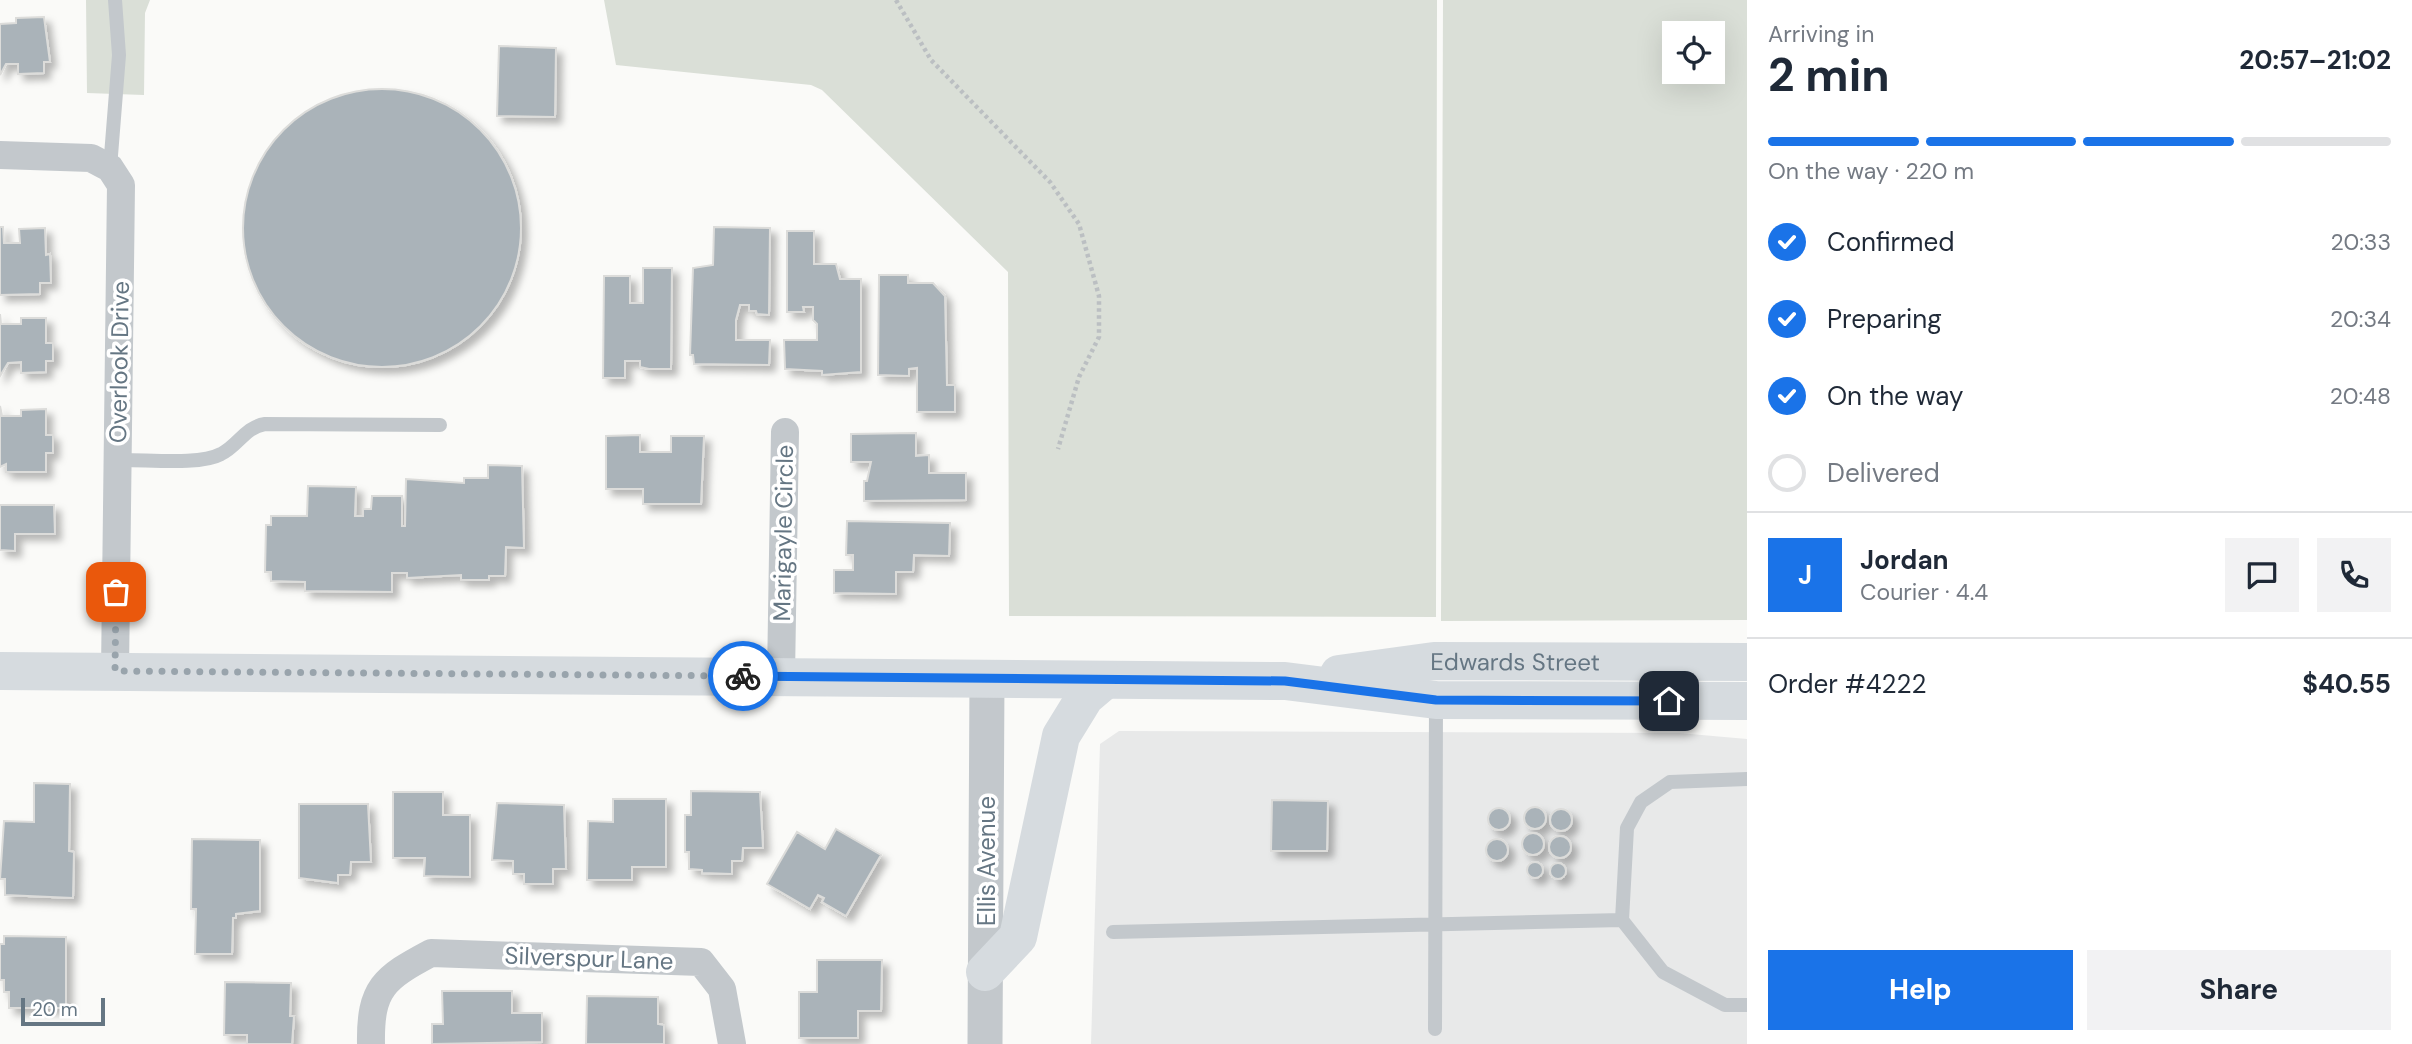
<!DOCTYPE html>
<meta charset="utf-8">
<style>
body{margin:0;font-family:"DM Sans",sans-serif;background:#f2f2f3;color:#1f2937;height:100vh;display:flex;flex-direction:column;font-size:26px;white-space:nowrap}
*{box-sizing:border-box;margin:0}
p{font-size:23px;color:#747a83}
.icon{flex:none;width:38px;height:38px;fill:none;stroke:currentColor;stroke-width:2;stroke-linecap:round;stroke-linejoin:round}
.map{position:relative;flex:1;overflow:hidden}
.details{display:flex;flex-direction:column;background:#fff;width:665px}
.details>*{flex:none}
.buttons{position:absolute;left:1662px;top:21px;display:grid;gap:14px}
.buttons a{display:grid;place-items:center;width:63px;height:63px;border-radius:0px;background:#fff;box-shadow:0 7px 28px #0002;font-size:35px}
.scale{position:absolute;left:21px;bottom:18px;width:84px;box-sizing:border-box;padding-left:7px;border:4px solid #657683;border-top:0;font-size:19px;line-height:24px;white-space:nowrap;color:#657683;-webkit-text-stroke:5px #fff;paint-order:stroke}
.pin{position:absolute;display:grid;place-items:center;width:60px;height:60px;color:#fff;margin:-30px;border-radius:14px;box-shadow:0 4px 10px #0006}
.courier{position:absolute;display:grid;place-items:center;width:70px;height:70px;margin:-35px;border:5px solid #1a73e8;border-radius:50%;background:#fff;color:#222;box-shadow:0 2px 9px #0007}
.head em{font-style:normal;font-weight:700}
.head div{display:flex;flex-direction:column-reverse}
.head{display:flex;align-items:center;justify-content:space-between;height:119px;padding:0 21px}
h1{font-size:46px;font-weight:700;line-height:52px}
.bar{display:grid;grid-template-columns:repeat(4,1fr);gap:10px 7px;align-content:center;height:84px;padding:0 21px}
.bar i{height:9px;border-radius:5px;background:#e0e1e3}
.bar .selected{background:#1a73e8}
.bar p{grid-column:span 4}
.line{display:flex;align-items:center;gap:18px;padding:0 21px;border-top:2px solid #e0e1e3}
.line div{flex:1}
.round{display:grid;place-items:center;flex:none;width:74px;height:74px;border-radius:0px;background:#f2f2f3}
ol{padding:0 21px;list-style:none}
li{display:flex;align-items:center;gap:21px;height:77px}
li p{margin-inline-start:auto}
li .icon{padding:7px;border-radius:50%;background:#1a73e8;color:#fff;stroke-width:4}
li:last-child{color:#747a83}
li i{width:38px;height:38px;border:4px solid #e0e1e3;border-radius:50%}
.button{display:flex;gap:14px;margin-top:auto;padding:14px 21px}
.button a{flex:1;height:80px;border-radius:0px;background:#1a73e8;color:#fff;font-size:28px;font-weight:700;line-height:80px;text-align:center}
.button a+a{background:#f2f2f3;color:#1f2937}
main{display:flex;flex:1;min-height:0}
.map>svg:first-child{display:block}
</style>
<main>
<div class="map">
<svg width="1747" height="1044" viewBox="0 0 1747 1044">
<defs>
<filter id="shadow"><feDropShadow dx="6" dy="6" stdDeviation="3.5" flood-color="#0004"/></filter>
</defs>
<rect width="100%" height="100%" fill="#fafaf8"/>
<!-- built -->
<path fill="#e8e9e9" d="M1119,731l560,2 68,6v305h-656l9,-300z"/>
<!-- green -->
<path fill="#dadfd7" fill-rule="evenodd" d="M86,0h64l-5,13 -1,82 -57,-2z
M604,0h833l-1,617 -427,-1 -1,-344 -186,-182 -11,-5 -195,-20z
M1443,0h304v620l-306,1zM1675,33h38v39h-38z"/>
<!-- building -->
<path fill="#aab3b9" stroke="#dcdcda" stroke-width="2" filter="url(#shadow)" d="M44,17l6,45h-6v11l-26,1v-10h-12l-6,11v-51l16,-1v-5z
M499,46l57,2 -1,69 -58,-1z
M243 228a139 139 0 1 1 278 0a139 139 0 1 1-278 0Z
M0,227h3l1,16h16l-1,-14 26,-1 1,27 4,-1 1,29h-11v11l-40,1z
M714,227l56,1 -1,87 -12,-1 -1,-3h-7v-6h-9l-4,15v20h34l-1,25 -75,-1 -1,-9h-3l3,-87 20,-3z
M787,231h27v33h22l4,15h21v93l-39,3v-4l-37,-2 -1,-29h33v-16l-4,-4v-13h-10l1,5h-17z
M643,268h29l-1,101h-22l-9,-2v-6h-15v17h-22l1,-102h26v27h13z
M879,275h29v8h25l12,13 2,89h8v27h-38v-44l-8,1v7l-31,-1z
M0,314l1,10h20v-6h25v25h7v18h-7v11l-25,1v-11l-13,1 -8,13z
M0,406l2,10h19v-6l25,-1v26h7v18h-7v19h-40v-8l-6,3z
M916,433v23l13,-1v18h37v27l-102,1v-20h3l4,-19h-20v-28z
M640,435v17h31v-16h33l-3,68h-58v-15h-37v-53z
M488,465l34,1 2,82 -18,-1 -1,29h-16v4h-28v-5l-54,3v-5h-15v19l-87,-1v-9l-34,-1v-9h-6l1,-47h5v-9h36l1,-30 48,1 -1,29h8v-7h8l1,-13h30v30h3l1,-47 58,4v-5h24z
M0,505h54l1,29h-40v17l-15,-1z
M847,521l103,2 -1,33 -35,-1 -1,17h-17v22l-62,-1v-23h19v-15h-7z
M34,783l36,1 -1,67 5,1 -1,46 -68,-3v-16h-5l4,-58 30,1z
M691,791l69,1 3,56h-20l-1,13h-10v13l-30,-1v-3l-13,-1v-17h-4v-37h6z
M393,792h50v23h27v62l-46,-1 1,-18h-32z
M613,799h53v68h-34v13h-45l1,-59 25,1z
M1272,800l56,1 -1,50h-56z
M497,803l67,2 2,64h-13v15h-29v-10h-11v-13l-21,-1z
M299,804h69l3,58h-20l-1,13h-12v8l-39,-5z
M1524 818a11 11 0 1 1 22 0a11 11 0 1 1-22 0Z
M1488 819a11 11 0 1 1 22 0a11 11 0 1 1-22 0Z
M1550 820a11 11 0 1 1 22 0a11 11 0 1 1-22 0Z
M836,829l45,26 -35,61 -24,-14 2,-4 -6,-3 -8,14 -43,-25 30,-52 28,17z
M1522 844a11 11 0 1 1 22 0a11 11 0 1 1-22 0Z
M1549 847a11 11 0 1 1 22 0a11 11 0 1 1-22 0Z
M192,839l68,1v71l-24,3v4h-3l-1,36h-37l1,-45h-5z
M1486 850a11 11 0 1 1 22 0a11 11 0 1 1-22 0Z
M1527 870a8 8 0 1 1 16 0a8 8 0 1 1-16 0Z
M1550 871a8 8 0 1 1 16 0a8 8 0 1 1-16 0Z
M4,936l62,1v71h-57v-16h-5v-12h-4v-36h4z
M817,960h65l-1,51h-23v27h-59v-46h18z
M225,982l66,1 -1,33h4l-2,28h-45v-9h-23z
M442,991h70v22h30v29l-110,2v-20h11z
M587,996l71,1v27l6,1v19h-78z"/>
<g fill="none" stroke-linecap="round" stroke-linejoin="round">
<!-- path -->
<path stroke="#bbbfc2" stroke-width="4.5" stroke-dasharray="3.5 3.5" stroke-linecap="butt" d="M896,0l35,60 119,122 29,42 20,72v41l-20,40 -21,72"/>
<!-- service -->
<path stroke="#c3c8cc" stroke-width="14" d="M110,168l9,-113 -4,-55
M118,460c26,-1 81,6 103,-6 17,-8 24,-27 44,-30l175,1
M1747,779l-77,3 -29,20 -14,26 -5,92 41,52 62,33h22
M1113,932l509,-12
M1435,1029l1,-328"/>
<!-- minor -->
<path stroke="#c3c8cc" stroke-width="28" d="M0,155l91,3 19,10 11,17 -6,486
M781,676l4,-244
M371,1044c-1,-56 13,-66 60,-91l270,9 21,27 10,55"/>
<!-- tertiary -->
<path stroke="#c3c8cc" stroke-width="35" d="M985,1044l2,-365"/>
<!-- secondary -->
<g stroke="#d6dbdf" stroke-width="38">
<path d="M0,671l1285,10 151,19 311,1"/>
<path id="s1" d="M1339,674l95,-13 313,1"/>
<path d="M985,972l33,-35 43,-201 24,-39 20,-17"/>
</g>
</g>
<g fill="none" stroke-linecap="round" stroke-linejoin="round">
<!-- done -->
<path stroke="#99a4ac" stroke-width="7" stroke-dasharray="0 12.6" d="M116,592l-1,79 628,5"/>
<!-- route -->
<path stroke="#1a73e8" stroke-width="9" d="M743,676l542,5 151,19 233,1"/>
</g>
<g text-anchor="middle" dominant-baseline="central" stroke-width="7" stroke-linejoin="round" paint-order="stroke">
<!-- street labels -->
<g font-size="24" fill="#657683" stroke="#fff">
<text transform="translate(119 362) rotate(-89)">Overlook Drive</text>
<text transform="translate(783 533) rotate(-89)">Marigayle Circle</text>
<text stroke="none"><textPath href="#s1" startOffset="177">Edwards Street</textPath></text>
<text transform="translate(986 861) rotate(-90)">Ellis Avenue</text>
<text transform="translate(589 958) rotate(2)">Silverspur Lane</text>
</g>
</g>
</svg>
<div class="buttons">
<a><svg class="icon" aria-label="locate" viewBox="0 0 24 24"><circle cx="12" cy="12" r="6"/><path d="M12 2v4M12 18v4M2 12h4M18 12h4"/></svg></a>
</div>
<div class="scale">20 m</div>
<div class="pin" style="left:116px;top:592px;background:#ea580c"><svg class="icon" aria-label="bag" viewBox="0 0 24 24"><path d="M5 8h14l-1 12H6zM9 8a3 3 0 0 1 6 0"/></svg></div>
<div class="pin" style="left:1669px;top:701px;background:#1f2937"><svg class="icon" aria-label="home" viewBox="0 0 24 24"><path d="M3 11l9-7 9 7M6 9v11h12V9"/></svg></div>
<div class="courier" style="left:743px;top:676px"><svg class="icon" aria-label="bike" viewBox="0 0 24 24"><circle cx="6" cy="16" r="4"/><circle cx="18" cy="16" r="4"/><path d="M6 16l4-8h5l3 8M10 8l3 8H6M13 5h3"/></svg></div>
</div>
<section class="details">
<div class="head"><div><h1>2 min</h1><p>Arriving in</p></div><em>20:57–21:02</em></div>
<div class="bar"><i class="selected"></i><i class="selected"></i><i class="selected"></i><i></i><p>On the way · 220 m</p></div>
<ol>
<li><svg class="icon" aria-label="check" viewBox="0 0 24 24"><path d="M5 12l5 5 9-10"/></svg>Confirmed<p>20:33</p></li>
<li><svg class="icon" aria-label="check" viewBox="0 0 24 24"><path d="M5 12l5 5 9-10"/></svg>Preparing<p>20:34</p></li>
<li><svg class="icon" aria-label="check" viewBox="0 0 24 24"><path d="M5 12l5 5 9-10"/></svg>On the way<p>20:48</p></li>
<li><i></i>Delivered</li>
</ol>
<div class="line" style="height:126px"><b class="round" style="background:#1a73e8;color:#fff">J</b><div><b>Jordan</b><p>Courier · 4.4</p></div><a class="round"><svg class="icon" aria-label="chat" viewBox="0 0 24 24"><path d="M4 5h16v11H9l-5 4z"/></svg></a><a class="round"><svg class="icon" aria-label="phone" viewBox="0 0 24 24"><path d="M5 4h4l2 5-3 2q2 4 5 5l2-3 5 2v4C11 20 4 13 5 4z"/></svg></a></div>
<div class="line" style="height:91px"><div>Order #4222</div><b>$40.55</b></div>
<div class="button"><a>Help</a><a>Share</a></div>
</section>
</main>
